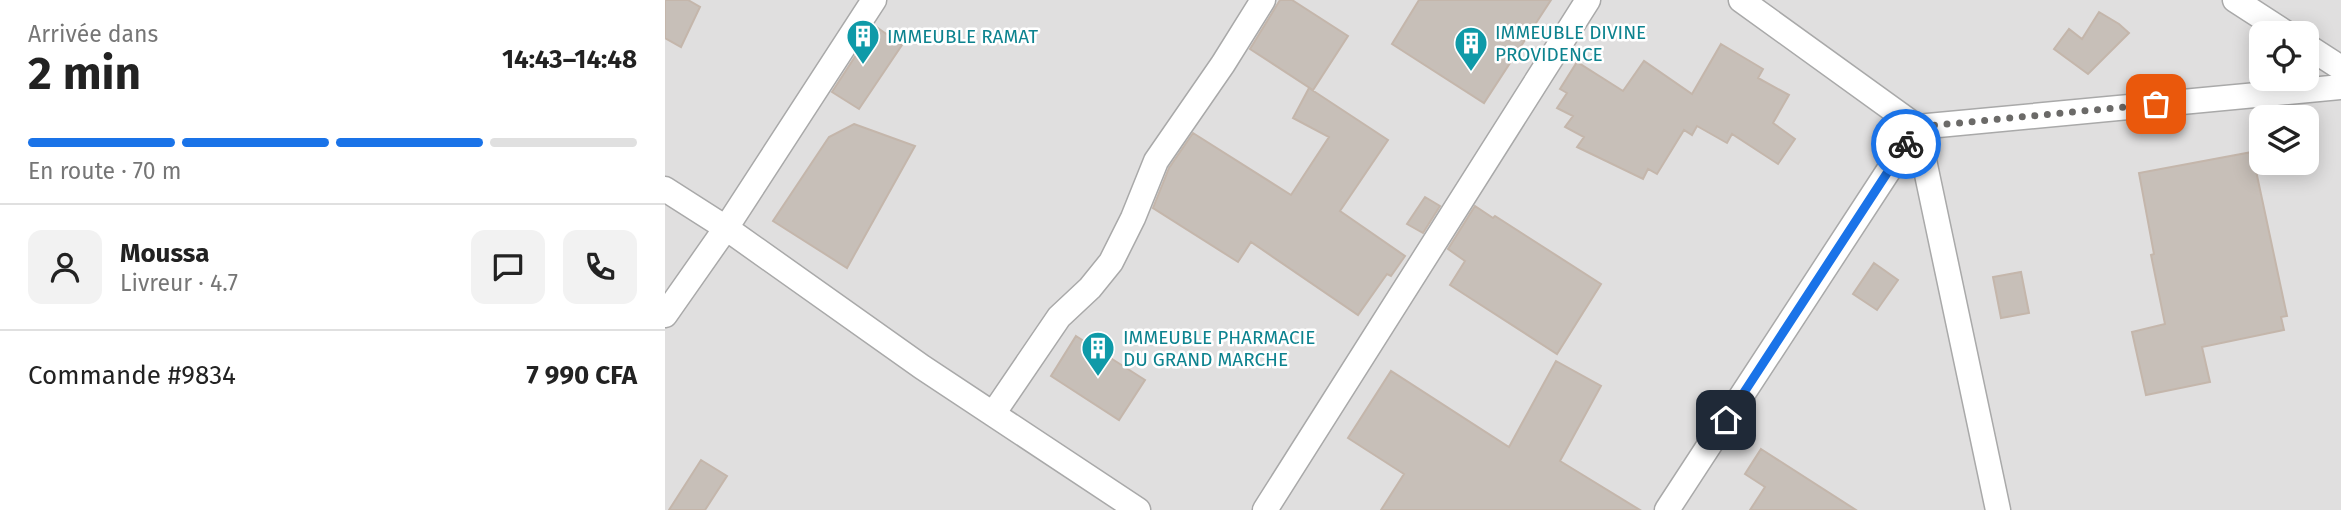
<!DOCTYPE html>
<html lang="fr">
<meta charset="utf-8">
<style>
body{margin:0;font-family:"Fira Sans",sans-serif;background:#f2f2f2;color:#222;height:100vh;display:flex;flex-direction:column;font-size:26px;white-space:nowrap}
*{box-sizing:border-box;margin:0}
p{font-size:23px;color:#767676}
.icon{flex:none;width:38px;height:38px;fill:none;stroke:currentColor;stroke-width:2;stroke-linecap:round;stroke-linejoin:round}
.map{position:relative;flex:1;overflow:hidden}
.sheet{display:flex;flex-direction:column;background:#fff;width:665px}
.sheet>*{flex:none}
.fabs{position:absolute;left:1584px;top:21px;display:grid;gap:14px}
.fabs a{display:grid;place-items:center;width:70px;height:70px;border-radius:14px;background:#fff;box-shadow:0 4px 18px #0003;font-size:35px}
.pin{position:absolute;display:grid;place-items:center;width:60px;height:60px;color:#fff;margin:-30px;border-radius:14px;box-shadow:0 4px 10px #0006}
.courier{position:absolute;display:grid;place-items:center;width:70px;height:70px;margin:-35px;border:5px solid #1a73e8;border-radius:50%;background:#fff;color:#222;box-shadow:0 2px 9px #0007}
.overview em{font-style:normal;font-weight:700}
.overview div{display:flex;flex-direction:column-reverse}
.overview{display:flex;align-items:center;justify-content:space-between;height:119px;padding:0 28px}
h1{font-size:46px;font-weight:700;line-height:52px}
.bar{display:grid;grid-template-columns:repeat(4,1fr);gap:10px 7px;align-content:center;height:84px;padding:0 28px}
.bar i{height:9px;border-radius:5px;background:#e0e0e0}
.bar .current{background:#1a73e8}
.bar p{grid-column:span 4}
.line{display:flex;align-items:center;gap:18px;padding:0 28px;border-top:2px solid #e0e0e0}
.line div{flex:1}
.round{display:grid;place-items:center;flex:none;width:74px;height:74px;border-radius:14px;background:#f2f2f2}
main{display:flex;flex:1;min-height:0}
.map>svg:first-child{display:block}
</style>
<main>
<section class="sheet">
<div class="overview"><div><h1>2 min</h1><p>Arrivée dans</p></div><em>14:43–14:48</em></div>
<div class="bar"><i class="current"></i><i class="current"></i><i class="current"></i><i></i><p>En route · 70 m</p></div>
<div class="line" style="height:126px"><a class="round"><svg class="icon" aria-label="person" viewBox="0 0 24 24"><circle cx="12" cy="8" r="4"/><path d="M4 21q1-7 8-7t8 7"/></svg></a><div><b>Moussa</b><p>Livreur · 4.7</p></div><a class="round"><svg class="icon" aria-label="chat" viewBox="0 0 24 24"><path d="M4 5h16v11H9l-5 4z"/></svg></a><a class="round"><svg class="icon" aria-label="phone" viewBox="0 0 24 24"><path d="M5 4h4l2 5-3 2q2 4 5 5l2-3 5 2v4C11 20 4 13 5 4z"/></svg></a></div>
<div class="line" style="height:91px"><div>Commande #9834</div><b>7 990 CFA</b></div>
</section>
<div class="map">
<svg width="1676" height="510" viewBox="0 0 1676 510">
<rect width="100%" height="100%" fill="#f2efe9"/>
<!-- residential -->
<path fill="#e0dfdf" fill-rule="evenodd" d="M0,0h1676v510h-1676zM1596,33h46v46h-46zM1596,117h46v46h-46z"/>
<!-- building -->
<path fill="#c7bfb8" stroke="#c4b6ab" stroke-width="2" d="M0,0h23l12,7 -19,40 -16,-9z
M615,0h12l56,36 -35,54 -63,-41z
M754,0h132l-67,103 -92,-59z
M1434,12l20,12 10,9 -41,41 -34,-25 15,-20 13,10z
M210,26l27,19 -43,64 -27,-17z
M1056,44l42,25 -5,9 31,17 -16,28 22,16 -17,25 -46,-30 -5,9 -30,-17 -5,9 -8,-5 -27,44 -9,-5 -5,10 -66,-32 7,-10 -19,-10 8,-11 -16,-8 10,-15 -7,-4 17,-27 46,29 21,-30 48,33z
M644,88l79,52 -48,71 65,45 -14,20 -4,-2 -29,41 -107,-73 -13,20 -85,-54 16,-40 24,-35 98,62 38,-58 -36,-19z
M189,124l61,22 -68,122 -74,-47 56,-84z
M1587,152l35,164 -6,1 3,13 -82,17 8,35 -64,13 -14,-63 33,-8 -14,-69 3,-1 -15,-81z
M760,197l15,9 -17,27 -16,-9z
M810,206l18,12 2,-2 106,68 -44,70 -107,-69 15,-24 -17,-12z
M1209,263l24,17 -21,30 -24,-16z
M1356,272l8,41 -28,5 -8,-41z
M411,336l69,44 -26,40 -68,-44z
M891,361l45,25 -41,75 80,49h-259l23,-36 -56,-36 43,-67 118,76z
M1096,449l95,61h-106l15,-23 -20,-13z
M36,460l26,16 -22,34h-36z"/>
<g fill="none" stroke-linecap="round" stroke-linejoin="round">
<defs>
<path id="street" d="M1076,0l176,127 424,-40
M1570,0l51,33
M1642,46l34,22
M1252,127l81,383
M0,189l61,39 196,139 216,143
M0,315l61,-87 148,-228
M328,414l66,-97 31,-29 21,-26 22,-44 23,-57 67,-97 40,-64
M600,510l323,-510
M1002,510l250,-383"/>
</defs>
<!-- street casing -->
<use href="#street" stroke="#a9a9a9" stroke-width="27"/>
<!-- street -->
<use href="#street" stroke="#fff" stroke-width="24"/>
</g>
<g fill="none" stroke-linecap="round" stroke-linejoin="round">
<!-- done -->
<path stroke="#6b6a68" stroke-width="7" stroke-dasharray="0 12.6" d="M1241,144l11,-17 239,-23"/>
<!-- route -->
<path stroke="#1a73e8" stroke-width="9" d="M1061,420l180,-276"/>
</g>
<!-- icons -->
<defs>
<symbol id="building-pin" viewBox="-11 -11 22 30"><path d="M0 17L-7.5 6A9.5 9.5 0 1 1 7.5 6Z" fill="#0f9aa8" stroke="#fff"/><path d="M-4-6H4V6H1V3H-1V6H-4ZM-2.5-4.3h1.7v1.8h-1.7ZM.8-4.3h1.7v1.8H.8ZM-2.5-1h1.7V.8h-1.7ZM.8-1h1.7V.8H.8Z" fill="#fff"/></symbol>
</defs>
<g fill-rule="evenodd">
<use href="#building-pin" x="179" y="17" width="38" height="52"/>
<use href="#building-pin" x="787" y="24" width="38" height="52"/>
<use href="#building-pin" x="414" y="329" width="38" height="52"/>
</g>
<g text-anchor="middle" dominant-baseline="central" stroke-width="5" stroke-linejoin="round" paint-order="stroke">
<!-- culture labels -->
<g font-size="19" fill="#0d838f" stroke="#fff" text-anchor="start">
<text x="830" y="32">IMMEUBLE DIVINE<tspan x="830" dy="22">PROVIDENCE</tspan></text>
<text x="222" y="36">IMMEUBLE RAMAT</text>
<text x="458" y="337">IMMEUBLE PHARMACIE<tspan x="458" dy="22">DU GRAND MARCHE</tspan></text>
</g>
</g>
</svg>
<div class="fabs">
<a><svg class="icon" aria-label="locate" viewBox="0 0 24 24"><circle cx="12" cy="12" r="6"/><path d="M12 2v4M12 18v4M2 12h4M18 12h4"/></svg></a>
<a><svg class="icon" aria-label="layers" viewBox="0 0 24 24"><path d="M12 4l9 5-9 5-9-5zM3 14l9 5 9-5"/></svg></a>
</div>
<div class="pin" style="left:1491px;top:104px;background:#ea580c"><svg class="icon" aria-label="bag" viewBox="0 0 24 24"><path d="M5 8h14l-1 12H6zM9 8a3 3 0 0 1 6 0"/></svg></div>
<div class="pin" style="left:1061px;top:420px;background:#1f2937"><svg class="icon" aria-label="home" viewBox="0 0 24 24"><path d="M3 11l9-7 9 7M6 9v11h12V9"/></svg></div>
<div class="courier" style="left:1241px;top:144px"><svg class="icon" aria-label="bike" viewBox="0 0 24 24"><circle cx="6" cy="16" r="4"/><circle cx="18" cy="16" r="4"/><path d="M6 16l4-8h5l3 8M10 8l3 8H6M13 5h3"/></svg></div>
</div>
</main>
